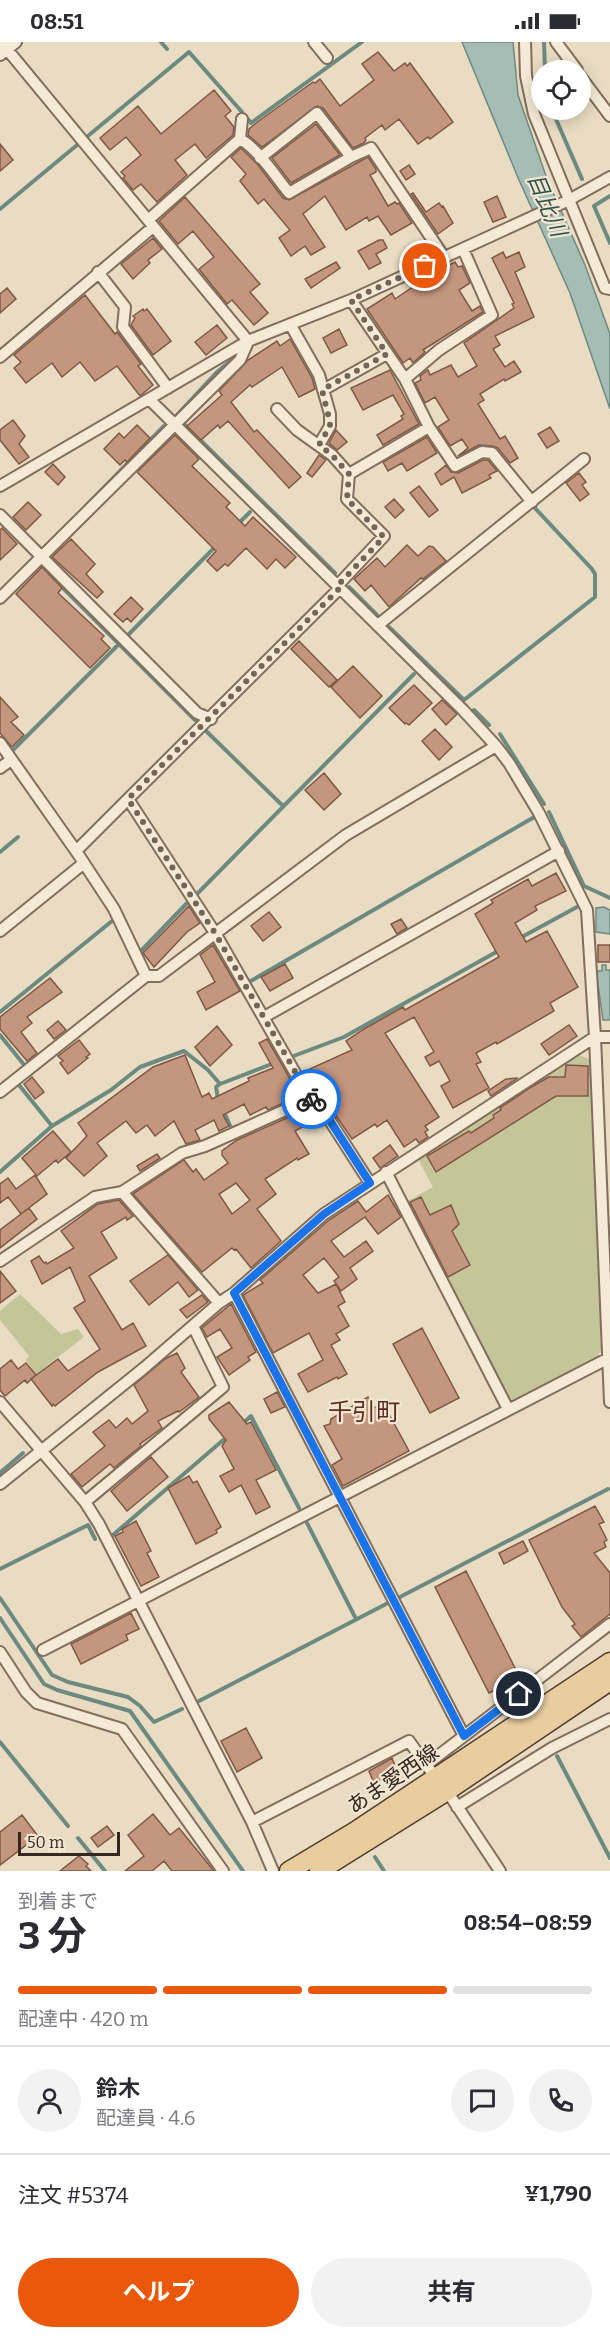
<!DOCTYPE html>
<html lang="ja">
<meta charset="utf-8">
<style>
body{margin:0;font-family:Bitter,"Noto Sans JP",serif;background:#f2f2f3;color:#2b2b33;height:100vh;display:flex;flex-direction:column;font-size:22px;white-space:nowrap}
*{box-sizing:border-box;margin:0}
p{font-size:20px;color:#7c7c81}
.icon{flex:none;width:33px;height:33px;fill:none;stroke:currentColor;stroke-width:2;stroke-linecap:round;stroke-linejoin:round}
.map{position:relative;height:1829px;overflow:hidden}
.drawer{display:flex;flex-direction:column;background:#fff;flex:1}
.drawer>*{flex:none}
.tools{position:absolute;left:531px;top:18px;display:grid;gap:12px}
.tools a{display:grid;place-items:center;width:60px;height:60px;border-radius:50%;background:#fff;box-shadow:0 3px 15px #0003;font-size:30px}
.scale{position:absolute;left:18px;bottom:15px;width:102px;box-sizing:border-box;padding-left:6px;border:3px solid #33271f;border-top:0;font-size:16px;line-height:21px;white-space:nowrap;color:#33271f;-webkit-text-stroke:4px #f1e6d2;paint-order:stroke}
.pin{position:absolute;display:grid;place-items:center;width:51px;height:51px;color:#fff;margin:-26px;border:3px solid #fff;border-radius:50%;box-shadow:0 2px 6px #0007}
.courier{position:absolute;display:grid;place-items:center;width:60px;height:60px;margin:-30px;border:4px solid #1a73e8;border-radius:50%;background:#fff;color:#222;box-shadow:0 2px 8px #0007}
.overview em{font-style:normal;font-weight:700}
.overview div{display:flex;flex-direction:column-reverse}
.overview{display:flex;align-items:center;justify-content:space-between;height:102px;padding:0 18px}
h1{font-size:39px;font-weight:700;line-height:45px}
.bar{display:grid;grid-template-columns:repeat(4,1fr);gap:9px 6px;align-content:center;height:72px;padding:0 18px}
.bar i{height:8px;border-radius:4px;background:#e1e1e2}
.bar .current{background:#ea580c}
.bar p{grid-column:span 4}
.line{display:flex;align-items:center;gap:15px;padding:0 18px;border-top:2px solid #e1e1e2}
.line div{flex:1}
.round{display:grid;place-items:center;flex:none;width:63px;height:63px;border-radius:32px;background:#f2f2f3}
.action{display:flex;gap:12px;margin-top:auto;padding:12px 18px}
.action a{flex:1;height:69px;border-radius:36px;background:#ea580c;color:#fff;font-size:24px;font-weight:700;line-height:69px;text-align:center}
.action a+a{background:#f2f2f3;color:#2b2b33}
.status{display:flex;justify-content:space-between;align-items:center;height:42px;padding:0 30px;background:#fff;direction:ltr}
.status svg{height:16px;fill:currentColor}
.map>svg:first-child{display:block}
</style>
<div class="status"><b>08:51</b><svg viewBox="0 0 49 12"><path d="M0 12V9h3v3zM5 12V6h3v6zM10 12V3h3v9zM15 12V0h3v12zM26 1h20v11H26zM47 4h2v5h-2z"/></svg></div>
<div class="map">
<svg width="610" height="1829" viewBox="0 0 610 1829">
<rect width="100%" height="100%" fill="#e9dcc3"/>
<!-- green -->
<path fill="#c4c699" d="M579,1013l12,5 10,290 -4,7 -84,43 -5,-2 -102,-196 27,-15 -15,-28z
M20,1252l41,40 17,-5 6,8 -48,37 -10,-14 3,-4 -29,-36v-9z"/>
<!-- water -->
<path fill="#a5bdb4" stroke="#6d8a81" stroke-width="1.5" d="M462,0h51l5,53 29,84 38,86 25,69v75l-40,-116 -51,-113z
M604,865l6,3v24l-14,-2v-24z
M602,923h4v5h4v50h-7l-7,-49h6z"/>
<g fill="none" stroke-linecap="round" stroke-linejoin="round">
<!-- stream -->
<path stroke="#6d8a81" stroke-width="4" d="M161,0l6,7
M544,0l1,28
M552,68l30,69
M249,78l2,3 111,-81
M610,154l-16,10 16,37
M0,167l189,-157 53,60
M176,374l41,-44 16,-13
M182,380l153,151
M87,463l77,-79
M238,482l12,-12
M42,525l153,153
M349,545l28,28
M389,585l75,73 131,-103v-23l-3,-5 -59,-63
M129,592l87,-88
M474,668l15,15
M204,687l79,77
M500,692l44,70
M13,708l106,-106
M549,770l35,74 26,12
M0,810l18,-15
M196,853l218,-221
M520,896l57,-31
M139,911l51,-53
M249,940l287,-166
M0,970l112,-91
M0,993l25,31 -4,3
M291,1015l53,-20 154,-86
M218,1057l-2,-12 4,-3
M224,1070l8,18
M52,1084l59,-36 29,-23 44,-16 24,19 12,14 62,-24
M0,1130l52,-46 -33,-41
M241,1383l10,-9 48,92
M0,1431l23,-20
M307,1481l49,96
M113,1493l116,-100
M0,1527l88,-44 7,14
M0,1556l52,77 16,7 60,15 12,9 14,16 28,-13
M398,1556l210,-109
M0,1576l44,66 13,6 73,21 113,160
M199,1659l189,-98
M0,1700l68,84
M557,1714l53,102
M78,1796l27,33
M375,1815l9,14"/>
</g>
<!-- building -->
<path fill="#c4967d" stroke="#7f5844" stroke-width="1.5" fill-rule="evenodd" d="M378,10l16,19 11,-8 2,3 3,-3 43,59 -23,17 -2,-2 -10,7 -19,-25 -14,11 -3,-5 -17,13 1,2 -2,3 -11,5 -30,-40 -6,-2 -55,41 -14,-12 1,-6 7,-6 57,-41 2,1 5,-4 20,27 34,-26 -12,-16z
M214,48l17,21 -6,5 9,11 -1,8 -27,23 -11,-14 -20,16 12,15 -30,27 -16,-18 -8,6 -10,-12 2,-2 -4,-4 20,-17 -15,-18 -16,13 -10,-12 38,-32 23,28z
M316,82l24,31 -49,28 -19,-25z
M0,102l13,16 -13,11z
M241,106l17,17 25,33 6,2 79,-43 8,12v3l-6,3 18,31 7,-4 2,2 2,-1 13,20 -21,12 -13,-19 -9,5 -2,-4 -21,13 -21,-34 -22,18 22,33 -14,8 -6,-9 -14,10 -12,-18 11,-8 -26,-31 -6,5 -18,-23 6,-7 -15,-17z
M409,123l6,9 -9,6 -6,-9z
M413,151l13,19 13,-9 3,4 1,-1 10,17 -15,11 -27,-40z
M497,154l9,21 -13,5 -9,-20z
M185,155l75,87 -10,8 18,21 -14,12 -22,-25 -5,4 -28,-35 15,-12 -21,-26 -15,13 -19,-23z
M153,196l9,11 -14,11 2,3 -17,16 -12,-15z
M379,198h4l4,8 -11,6 5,9 -12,6 -11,-18z
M503,210l3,6 13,-6 6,15 -10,5 19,45 -39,19 5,9 -7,4 12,18 9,-6 7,11 -16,9 -1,-2 -24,15 4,6 -6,4 22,35 5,-3 13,22 -8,5 -12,-15 -5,-2 -14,-1 -21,11 10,-8 -6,-9 -12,7 -12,-19 11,-7 -14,-23 -10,6 -10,-20 6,-3 -1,-4 8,-6 2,5 21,-10 7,12 19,-11 -13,-23 50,-35 -2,-4 2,-1 -22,-45z
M336,220l4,6 -29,20 -6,-9z
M455,220l3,5 4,-1 8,17 -11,7 13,21 8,-5 3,6 -60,38 2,2 -12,11 -3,-5 -7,5 -36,-54 25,-16 3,6 22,-15 -1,-2z
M7,246l9,11 -16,14v-19z
M85,253l30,39 2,-2 24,32 -3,2 15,19 -13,11 -23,-30 -22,15 -15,-19 -18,15 -10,-14 -26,20 -12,-15 7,-6 -7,-7z
M143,267l1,2 3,-2 24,32 -18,14 -22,-30 4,-7 -2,-2z
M217,283l10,13 -21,17 -11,-13z
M339,287l8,16 -16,8 -8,-15z
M290,297l22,39 3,11 -16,8 -17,-30 -30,20 -2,-2 -19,17 23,30 3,-2 44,47 -12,11 -61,-67 -8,7 -2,-3 -17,15 -14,-14 35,-31 -3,-4 29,-31 29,-19 3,5z
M390,328l29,54 -36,21 -6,-10 26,-16 -2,-3 3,-2 -11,-19 -30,15 -12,-22z
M13,378l12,16 -6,8 10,13 -10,7 -19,-24v-10z
M137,383l13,13 -23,24 -2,-2 -5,5 -16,-16 15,-16 5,5z
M550,385l9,14 -12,7 -9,-14z
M336,388l11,12 -10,8 -8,-7z
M175,393l24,24 -7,7 38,37 -4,4 19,19 8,-9 43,40 -11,11 -9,-9 -9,10 -21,-21 -18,18 -3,-2 -8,7 -10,-10 9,-10 -79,-79z
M427,395l10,16 -30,18 -5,-8 -14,8 -5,-9z
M319,413l7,5 -14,17 -5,-4z
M483,418h5l9,11 -8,4 2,3 -29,15 -8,-16 -13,8 -6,-11 11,-9 5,7 7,1z
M53,422l12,13 -7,8 -13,-13z
M579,431l7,9 -4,3 7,9 -9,7 -14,-18z
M419,444l19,24 -9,7 -19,-24z
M394,457l10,11 -9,8 -10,-11z
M28,460l13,13 -15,15 -13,-13z
M2,486l15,16 -17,16v-30z
M71,497l24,25 -9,10 17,18 -6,6 -45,-41z
M407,503l11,11 11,-10 4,1 13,14 -23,18 -2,-1 -32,29 -18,-22 -6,6 -11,-12 23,-21 8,9z
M42,525l20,21 -4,5 46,43 -3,3 9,9 -20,20 -74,-74z
M131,555l12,12 -12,13 -4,-4 -4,4 -9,-8z
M299,599l38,39 -8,7 -38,-38z
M353,624l29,30 -22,22 -29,-31z
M414,643l18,18 -23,22 -3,-2 -1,1 -16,-16z
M0,655l18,20 -7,5 13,13 -12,12 -12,-14z
M442,658l15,14 -11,11 -14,-16z
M435,687l17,18 -13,13 -17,-19z
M324,731l17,21 -17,16 -19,-20z
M556,831l10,18 -31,15 2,4 -22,13 11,19 21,-11 31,56 -28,16 4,8 -57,33 -1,-2 -20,11 5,9 -5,2 13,24 -36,20 -12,-22 9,-5 -11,-20 -9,5 -5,-9 9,-5 -20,-35 -29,16 54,84 -14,9 3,4 -3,2 3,5 -9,6 -3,-4 -12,8 -17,-27 -10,7 -2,-3 -23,15 -30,-44 -8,-3 -11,-20 49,-22 -6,-9 18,-12 39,-22 2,3 94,-53 -24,-43 18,-11 -2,-3 37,-21 4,7z
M189,864l11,17 -13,9 -33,35 -11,-14z
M269,870l12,15 -18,14 -12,-15z
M401,877l6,9 -10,6 -6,-10z
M213,903l27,46 -34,19 -9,-18 18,-10 -15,-27z
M598,903h12v17h-12z
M285,922l8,14 -23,13 -9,-14z
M50,936l12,14 -35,25 5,6 -11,9 16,21 -10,8 -27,-32v-12z
M58,979l8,9 -12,9 -7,-9z
M569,983l8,11 -28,19 -8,-11z
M217,984l15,19 -22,21 -15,-19z
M267,997l27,47 -9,3 5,11 -22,10 -2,-3 -16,8 -6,-11 -21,11 6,11 -10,5 -5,-11 -19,10 5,10 -14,4 -12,-23 -19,15 -8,-11 -11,8 -10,-12 -29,22 10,13 -23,20 -18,-18 21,-22 -9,-13 75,-56 32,-12 17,42 7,-4 3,6 37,-18 -1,-3 25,-10 -14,-25z
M79,998l11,14 -4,3 2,1 -20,16 -8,-11 3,-2 -5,-5z
M566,1023l22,1v30h-32l-120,76 -9,-16 42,-25 2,2 23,-15 -1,-3 8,-5 -1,-2 33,-22 16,-9h16z
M32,1035l12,15 -9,7 -11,-15z
M518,1036l-27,18 -3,-5 18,-12z
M312,1065l7,11 -24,13 14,23 -11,6 -1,-2 -32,21 11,15 -19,15 24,32 -30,27 -15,-19 -2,1 -2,-2 -30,24 -69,-78 51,-34 9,12 3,-3 8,11 24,-17 -6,-8v-4l15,-11zM236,1141l14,17 -18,14 -13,-20z
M53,1089l18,21 -13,11 -2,-3 -19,16 -15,-18z
M390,1103l8,11 -18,12 -7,-10z
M157,1112l3,4 -20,13 -3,-5z
M35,1133l12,19 -26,20 -13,-17 -8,6v-19l8,-6 8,11z
M388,1153l13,22 -23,17 -13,-17 -34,24 13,16 22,-16 7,10 -23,17 7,11 -16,12 -7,-10 5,-4 -15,-19 -21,17 15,18 18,-9 9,18 -7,4 11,20 -13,8 4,6 -9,5 16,29 -9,5 -1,-2 -29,15 -10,-18 25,-14 -14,-27 -36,20 -30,-58 20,-12 -3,-3 69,-60 29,-19 8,11z
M421,1155l9,18 21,-10 8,19 -7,7 18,34 -22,12 -38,-75z
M119,1158l14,16 -6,4 -1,-3 -25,15 16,26 -28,18 33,54 11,-7 13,23 -48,26 -43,34 -2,-2 -1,2 -21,-27 27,-20 10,12 32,-22 -26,-41 11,-7 -15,-34 -28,17 -11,-23 8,-5 5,7 2,-1 1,2 27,-16 -13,-17 37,-27z
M29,1166l8,11 -37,29v-18z
M168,1213l30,35 -9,7 -11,-15 -29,23 -19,-24z
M0,1229l16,20 -16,12z
M202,1253l6,7 -21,16 -7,-8z
M231,1262l25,48 -8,5 2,3 -21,15 -12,-18 15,-9 -12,-19 -13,8 -5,-9z
M422,1286l37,70 -29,15 -37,-69z
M177,1311l8,15 -4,4 18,25 -20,15 -1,-1 -20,10 4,7 -22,16 1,2 -27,22 -4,-4 -28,23 -11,-13 34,-28 -12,-14 16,-12 7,8 11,-10 5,6 16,-13 -14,-26 31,-26z
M11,1318l7,9 8,-6 10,12 -9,8 -2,-3 -20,16 -5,-6v-21z
M277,1350l8,15 -14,6 -7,-14z
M368,1355l6,11 5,-3 2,4 4,-2 24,44 -66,35 -11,-21 10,-6 -18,-33 6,-2 1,-5z
M229,1360l18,22 4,-2 25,48 -20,10 14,27 -14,7 -15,-29 -12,7 -9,-16 14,-7 -12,-23 4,-6 -17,-21v-4z
M151,1415l17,20 -41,34 -16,-20z
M189,1434l4,7 4,-2 24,46 -5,3 1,3 -21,11 -28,-56z
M595,1464l9,16 -5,2 8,16 -3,2 2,5 -12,6 16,20v41l-29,23 -9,-11 3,-2 -13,-17 -33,-67z
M136,1479l15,30 -4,2 12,24 -18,9 -26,-50 8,-4 -1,-3z
M523,1499l5,10 -24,13 -5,-11z
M466,1529l54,107 -31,15 -54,-106z
M131,1571l8,16 -13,6 2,5 -47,24 -10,-20z
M246,1686l16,30 -25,14 -16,-31z
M392,1716l4,10 -8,4 2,3 -16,8 -5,-12z
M153,1772l17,21 9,-7 35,43h-42l-8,-10 -12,10h-27l19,-15 -16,-21z
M22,1773l16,21 -38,29v-33z
M107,1784l7,9 -16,12 -7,-9z
M79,1814l9,8 -2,2 5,5h-31z"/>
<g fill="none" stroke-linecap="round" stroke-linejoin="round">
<defs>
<path id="street" d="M1,0l247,299
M314,0l13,16
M525,0l1,34 8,38 71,174 5,1
M556,0l21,28
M0,13l16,-13
M580,34l30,40
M240,97c17,9 37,39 49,54l62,-36 -34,-44 -57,45
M351,115l20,-9 73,109
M148,178l92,-81 2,-20
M98,230l27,35 -2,20 45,61
M290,282l29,51 11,39v12l-11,19
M0,315l153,-130
M405,337l34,-29 53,-35 -29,-66
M323,348l64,-36
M149,357l314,311 33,36 13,17 30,50 48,97 8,127 15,365
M277,367l20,21 35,25 17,19
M429,385l26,39 27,-14 10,1 40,49
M0,444l248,-145 103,-41 216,-99 43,-24
M0,473l197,198 14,6
M338,543l46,-49 -37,-37 2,-25 80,-47 -24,-48 -54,-79
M0,556l240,-238 8,-18
M378,583l206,-166
M0,701l76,108 38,58 32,67
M0,726l11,-8
M76,809l52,-52
M0,889l84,-68
M264,975l295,-166
M0,1050l146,-116h13l187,-141 150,-89
M310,1057l-95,-166 -87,-134 212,-211
M386,1130l122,237
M122,1150l97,111
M0,1219l95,-64 27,-5 60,-39 23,-7 105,-47h6l54,84
M234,1251l230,443 -38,29 10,12
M0,1360l85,100 14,22 153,298 21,49
M0,1442l144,-116 75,-65 15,-10 90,-79 271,-177h15
M85,1460l138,-115 -30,-61
M43,1608l564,-291
M0,1610l26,40 11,11 85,26 101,142
M464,1694l146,-112
M447,1749l53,80
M457,1765l95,-59 58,-29
M252,1780l157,-81 17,24"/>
<path id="primary" d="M289,1829l65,-39 256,-170
M319,1829l128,-80 163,-110"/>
</defs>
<!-- street casing -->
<use href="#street" stroke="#826e5c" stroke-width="14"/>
<!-- primary casing -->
<use href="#primary" stroke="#503d30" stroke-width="21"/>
<!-- street -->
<use href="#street" stroke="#f5ead6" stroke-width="10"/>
<!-- primary -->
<use href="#primary" stroke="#e9cd9f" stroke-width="18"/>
</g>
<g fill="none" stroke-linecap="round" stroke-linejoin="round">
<!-- done -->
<path stroke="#736658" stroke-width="6" stroke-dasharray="0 10.8" d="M311,1057l-96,-166 -87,-134 212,-211 -2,-3 46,-48 -37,-38 2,-25 -17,-19 -13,-10 11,-19v-4l-8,-32 65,-36 -36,-54 74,-34"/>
<!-- route -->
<path stroke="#1a73e8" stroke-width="8" d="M311,1057h5l54,84 -46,31 -90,79 230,443 55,-42"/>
</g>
<g text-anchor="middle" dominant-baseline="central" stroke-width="4.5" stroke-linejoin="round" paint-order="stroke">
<!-- street labels -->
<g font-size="21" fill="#33271f" stroke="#f1e6d2">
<text transform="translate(393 1737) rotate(-34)">あま愛西線</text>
</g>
<!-- water labels -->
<g font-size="22" font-style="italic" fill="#2f524d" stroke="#f1e6d2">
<text transform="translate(547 163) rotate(67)">目比川</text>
</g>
<!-- quarter labels -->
<g font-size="24" fill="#5c2a22" stroke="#f1e6d2">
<text x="364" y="1370">千引町</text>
</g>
</g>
</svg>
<div class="tools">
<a><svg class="icon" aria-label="locate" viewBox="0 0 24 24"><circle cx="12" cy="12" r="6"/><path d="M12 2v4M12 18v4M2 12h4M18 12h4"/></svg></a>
</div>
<div class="scale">50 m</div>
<div class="pin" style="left:425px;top:224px;background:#ea580c"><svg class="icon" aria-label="bag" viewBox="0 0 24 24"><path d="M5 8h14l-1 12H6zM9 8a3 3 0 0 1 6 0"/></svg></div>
<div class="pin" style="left:519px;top:1652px;background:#1f2937"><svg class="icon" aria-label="home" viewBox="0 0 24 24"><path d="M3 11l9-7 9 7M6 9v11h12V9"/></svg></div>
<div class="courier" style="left:311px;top:1057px"><svg class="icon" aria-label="bike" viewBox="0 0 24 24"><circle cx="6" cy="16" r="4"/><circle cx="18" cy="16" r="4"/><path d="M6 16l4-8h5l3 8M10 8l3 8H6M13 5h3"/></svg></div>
</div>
<section class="drawer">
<div class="overview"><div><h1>3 分</h1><p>到着まで</p></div><em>08:54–08:59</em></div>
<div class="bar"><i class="current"></i><i class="current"></i><i class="current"></i><i></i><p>配達中 · 420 m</p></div>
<div class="line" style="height:108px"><a class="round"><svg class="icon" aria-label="person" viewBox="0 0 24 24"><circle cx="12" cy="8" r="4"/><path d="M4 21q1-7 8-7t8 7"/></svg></a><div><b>鈴木</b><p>配達員 · 4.6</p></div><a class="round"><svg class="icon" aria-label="chat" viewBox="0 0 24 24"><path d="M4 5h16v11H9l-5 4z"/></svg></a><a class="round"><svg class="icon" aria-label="phone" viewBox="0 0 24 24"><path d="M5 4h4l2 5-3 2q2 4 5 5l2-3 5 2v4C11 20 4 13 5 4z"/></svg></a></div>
<div class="line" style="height:78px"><div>注文 #5374</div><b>¥1,790</b></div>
<div class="action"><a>ヘルプ</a><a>共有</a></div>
</section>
